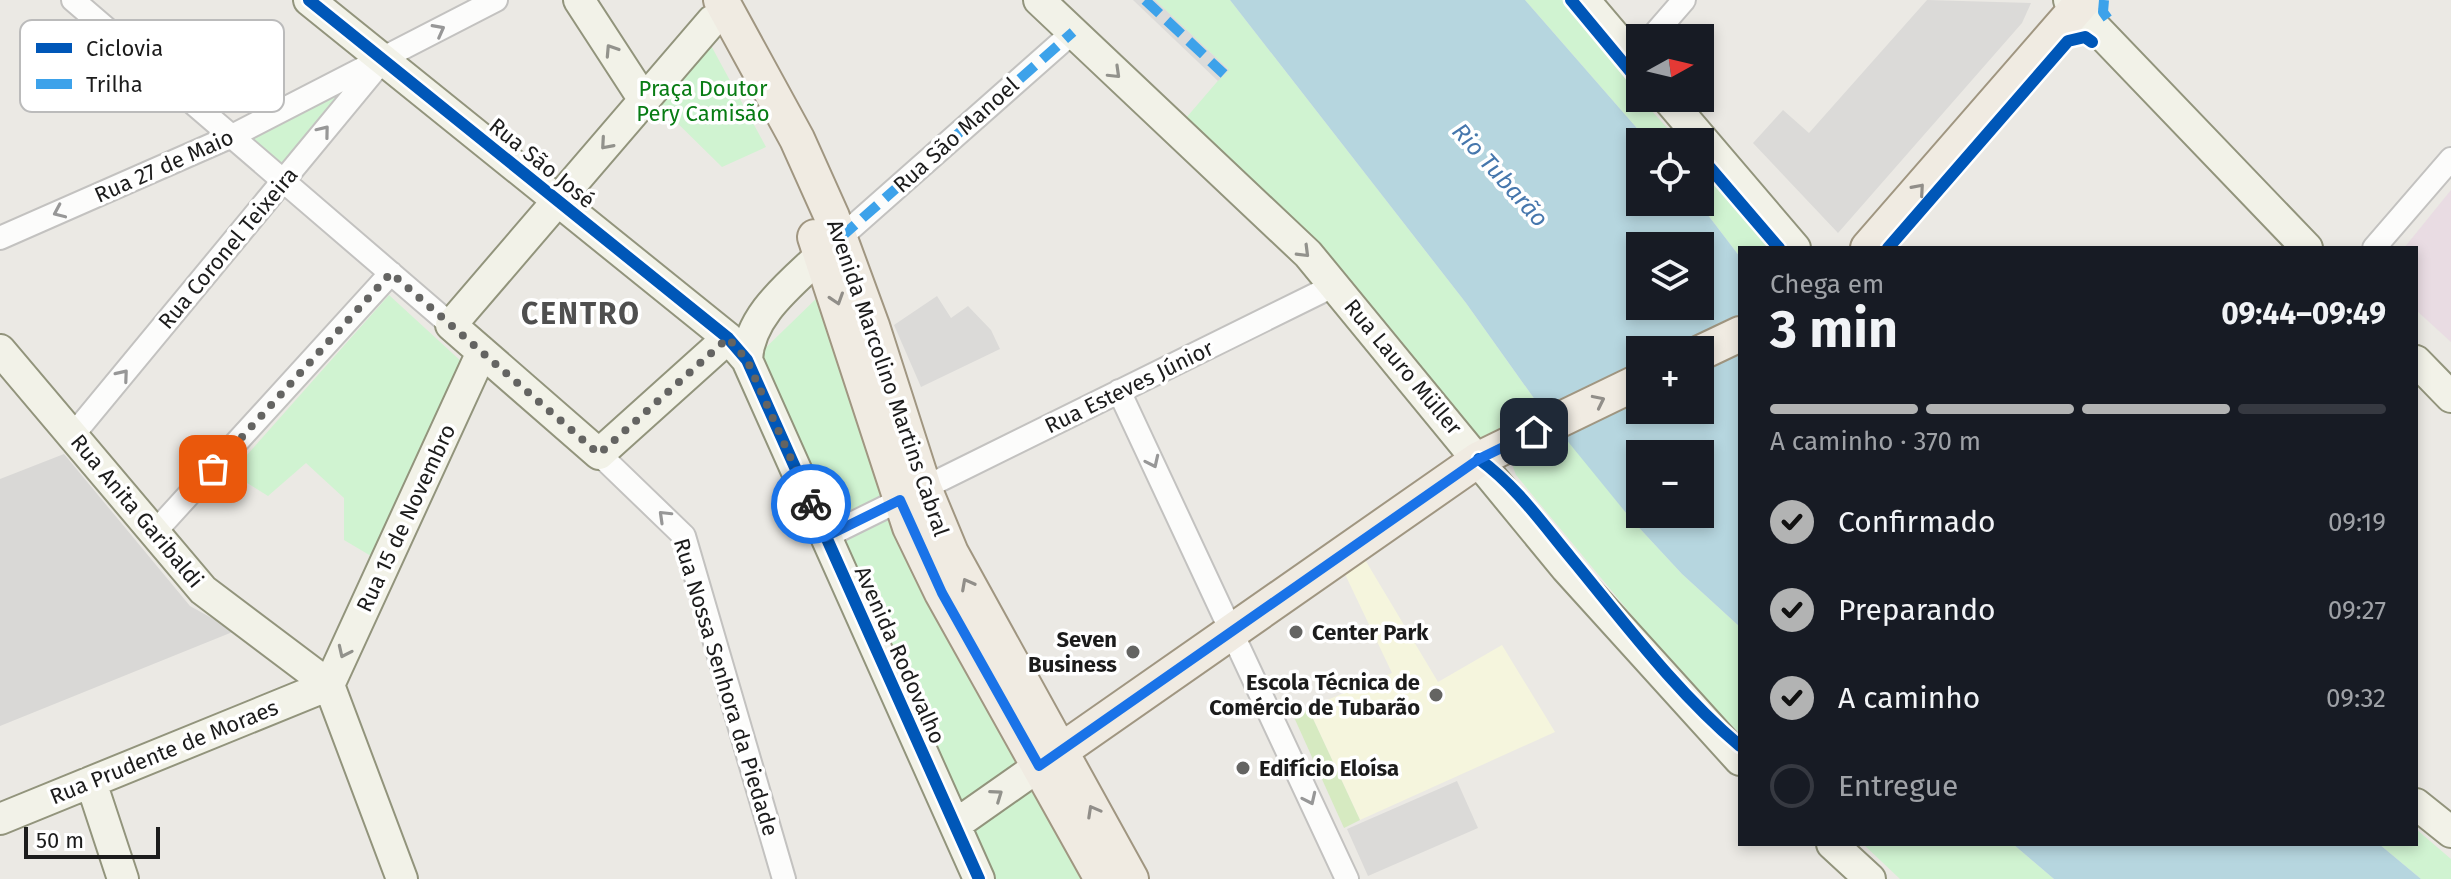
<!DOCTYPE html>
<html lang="pt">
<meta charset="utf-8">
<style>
body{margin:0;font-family:"Fira Sans",sans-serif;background:#242831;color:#f1f3f6;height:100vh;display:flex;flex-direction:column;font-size:30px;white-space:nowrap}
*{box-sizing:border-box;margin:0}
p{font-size:26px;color:#9ea1a6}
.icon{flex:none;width:44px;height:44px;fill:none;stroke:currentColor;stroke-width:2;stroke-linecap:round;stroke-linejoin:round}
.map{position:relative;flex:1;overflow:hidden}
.panel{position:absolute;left:1738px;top:246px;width:680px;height:600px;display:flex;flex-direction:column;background:#171b24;border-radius:0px;box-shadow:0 4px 12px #0003}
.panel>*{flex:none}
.needle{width:52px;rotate:82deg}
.tools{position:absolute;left:1626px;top:24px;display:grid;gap:16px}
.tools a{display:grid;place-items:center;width:88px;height:88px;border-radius:0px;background:#171b24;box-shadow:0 4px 12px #0003;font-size:40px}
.scale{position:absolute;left:24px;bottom:20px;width:136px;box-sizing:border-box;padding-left:8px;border:4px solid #1c1c1c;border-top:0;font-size:22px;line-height:28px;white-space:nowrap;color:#1c1c1c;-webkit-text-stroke:6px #fff;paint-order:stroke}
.pin{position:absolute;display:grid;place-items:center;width:68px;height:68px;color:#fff;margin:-34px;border-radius:16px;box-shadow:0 4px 12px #0006}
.courier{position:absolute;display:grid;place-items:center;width:80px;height:80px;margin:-40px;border:6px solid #1a73e8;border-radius:50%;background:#fff;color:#222;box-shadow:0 2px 10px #0007}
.overview em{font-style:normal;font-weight:700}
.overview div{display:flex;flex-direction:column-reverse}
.overview{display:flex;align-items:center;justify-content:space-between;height:136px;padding:0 32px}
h1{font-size:52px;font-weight:700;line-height:60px}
.bar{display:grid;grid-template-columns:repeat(4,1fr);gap:12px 8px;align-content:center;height:96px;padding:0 32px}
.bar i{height:10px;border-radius:6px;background:#363941}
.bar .selected{background:#b2b3b3}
.bar p{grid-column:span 4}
ol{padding:0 32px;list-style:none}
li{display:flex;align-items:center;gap:24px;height:88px}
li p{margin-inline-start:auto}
li .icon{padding:8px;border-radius:50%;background:#b2b3b3;color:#111;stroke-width:4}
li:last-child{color:#9ea1a6}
li i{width:44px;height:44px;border:4px solid #363941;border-radius:50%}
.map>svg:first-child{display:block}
</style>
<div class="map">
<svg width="2451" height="879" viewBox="0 0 2451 879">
<rect width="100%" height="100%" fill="#ebe9e4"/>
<!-- industrial -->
<path fill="#e9dce3" d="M2451,190v152l-35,-32v-62h-12z"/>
<!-- education -->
<path fill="#f5f5dd" d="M1364,558l74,124 64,-37 53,87 -195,88 -52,-112 84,-35 -48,-101z"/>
<!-- religious -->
<path fill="#d9d8d6" d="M64,454l126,152 45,25 -235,95v-247z"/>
<!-- grass -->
<path fill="#d6eac1" d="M1308,708l52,112 -16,8 -51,-113z"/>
<!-- park -->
<path fill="#d0f3d1" d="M1155,0h75l236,303 77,108 -63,31 -156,-189 -138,-135 42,-49z
M1525,0h38l77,93v5l40,44h-31z
M708,40l58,107 -44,20 -64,-63z
M357,80l-72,87 -35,-29z
M1700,166l70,82h-30v9l-42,-55z
M822,293l261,586h-94l-233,-522z
M389,295l74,68 -92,193 -27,-16v-42l-38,-35 -38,33 -37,-23z
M1561,431l70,88 51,55 58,53v107l-77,-81 -147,-178 -3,-8 6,-13z
M2416,829l35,30v20h-30l-42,-35h37z
M1863,844h150l41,35h-154z"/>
<!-- parking -->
<path fill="#dbdad8" d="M1927,0l104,3 -9,20 -184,210 -85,-90 30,-33 26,23z
M937,296l14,22 17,-12 23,24 9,19 -79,38 -27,-62z
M1457,781l21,47 -110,48 -21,-47z"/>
<!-- water -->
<path fill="#b6d6df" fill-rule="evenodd" d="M1230,0h295l124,142h-9v60h58l42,55v370l-58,-53 -51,-55 -88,-108 -77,-108zM1640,246h60v60h-60zM1640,350h60v60h-60zM1640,454h60v60h-60z
M2013,844h366l42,35h-367z"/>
<!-- pier -->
<path fill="#dcdbd9" d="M1133,0h22l74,70 -11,11z"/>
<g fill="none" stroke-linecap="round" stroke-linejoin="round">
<defs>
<path id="street" d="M73,0l378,325
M1651,38l33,-38
M0,238l232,-102 264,-136
M840,238l233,-206
M2374,248l77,-89
M1119,391l228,488
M73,435l305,-369
M599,454l85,82 100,343
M924,488l411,-203
M153,534l238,-261
M825,537l75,-37"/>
<path id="secondary" d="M309,0l419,338 19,22 232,519
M579,0l65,100
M1039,0l269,254 258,314 174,192
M1584,0l56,66
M2069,0l238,248
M712,21l-261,304 148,129 129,-116
M1667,98l128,150
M0,350l203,240 126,95
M747,360c2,-45 44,-76 75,-106
M2416,361l35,36
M329,685l153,-333
M329,685l73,194
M91,782l32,97
M2416,804l35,28
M0,819l329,-134
M955,825l84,-59
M1832,844l38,35"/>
<path id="primary" d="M721,0l76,139 35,78 40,109 52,162 27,65 180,326
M815,237l95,290 32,66 160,286
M1868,248l216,-248
M1700,353l40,-19
M1042,764l437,-305 161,-78"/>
</defs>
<!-- street casing -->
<use href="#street" stroke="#c3c2c0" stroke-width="26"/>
<!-- secondary casing -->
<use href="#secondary" stroke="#92947c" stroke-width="34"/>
<!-- primary casing -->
<use href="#primary" stroke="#a09681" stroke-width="38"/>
<!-- street -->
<use href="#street" stroke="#fcfcfb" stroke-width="22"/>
<!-- secondary -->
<use href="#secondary" stroke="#f2f2e8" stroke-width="30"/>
<!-- primary -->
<use href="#primary" stroke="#f0ebe2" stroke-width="34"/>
<!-- quiet -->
<path stroke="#3da2ea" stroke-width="10" stroke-dasharray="20 10" stroke-linecap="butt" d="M1145,0l79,74
M2104,0l-1,12 8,11
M840,238l233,-206"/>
<defs>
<path id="cycleway" d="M309,0l419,338 19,22 232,519
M1571,0l69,83
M1700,156l79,92
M1888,248l180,-207 17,-4 7,5
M1479,459c38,28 62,63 92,99 53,64 105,134 169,188"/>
</defs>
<!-- cycleway casing -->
<use href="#cycleway" stroke="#fff" stroke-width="17"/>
<!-- cycleway -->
<use href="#cycleway" stroke="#0057b8" stroke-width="12"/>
</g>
<!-- one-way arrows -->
<defs><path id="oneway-chevron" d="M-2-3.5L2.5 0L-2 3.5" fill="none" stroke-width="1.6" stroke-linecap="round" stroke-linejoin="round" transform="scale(2)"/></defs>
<g stroke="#979797">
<use href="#oneway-chevron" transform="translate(439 30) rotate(-28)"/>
<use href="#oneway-chevron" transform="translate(324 131) rotate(-51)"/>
<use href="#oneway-chevron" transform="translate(59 212) rotate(156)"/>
<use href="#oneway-chevron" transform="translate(123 375) rotate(-50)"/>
<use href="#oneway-chevron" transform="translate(1153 462) rotate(65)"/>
<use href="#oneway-chevron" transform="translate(664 516) rotate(-136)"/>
<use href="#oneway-chevron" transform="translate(1310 799) rotate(65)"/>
</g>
<g stroke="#92928c">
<use href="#oneway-chevron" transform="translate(611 50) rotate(-123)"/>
<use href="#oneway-chevron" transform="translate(1115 73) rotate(44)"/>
<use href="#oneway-chevron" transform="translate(606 144) rotate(131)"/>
<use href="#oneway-chevron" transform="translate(1304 252) rotate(45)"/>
<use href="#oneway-chevron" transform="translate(344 652) rotate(115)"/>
<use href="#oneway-chevron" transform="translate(997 795) rotate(-35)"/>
</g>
<g stroke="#918e89">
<use href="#oneway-chevron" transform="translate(1919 189) rotate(-49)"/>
<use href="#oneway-chevron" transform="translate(837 299) rotate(72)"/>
<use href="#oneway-chevron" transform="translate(1599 401) rotate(-26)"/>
<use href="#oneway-chevron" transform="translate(967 584) rotate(-118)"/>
<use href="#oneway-chevron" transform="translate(1093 811) rotate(-119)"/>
</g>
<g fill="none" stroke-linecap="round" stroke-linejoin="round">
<!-- done -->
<path stroke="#646462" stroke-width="8" stroke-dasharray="0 14.4" d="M213,469l178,-196 208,181 129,-116 19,22 64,144"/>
<!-- route -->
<path stroke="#1a73e8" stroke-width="10" d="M811,504l14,33 75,-37 42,93 97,173 440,-307 55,-27"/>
</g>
<!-- markers -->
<g fill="#646462" stroke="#fff" stroke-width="3">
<circle cx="1296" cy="632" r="8"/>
<circle cx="1133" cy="652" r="8"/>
<circle cx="1436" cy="695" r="8"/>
<circle cx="1243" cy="768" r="8"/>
</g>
<g text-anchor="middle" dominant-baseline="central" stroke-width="7" stroke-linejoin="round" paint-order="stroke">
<!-- park labels -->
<g font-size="22" fill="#087c14" stroke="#fff">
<text x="703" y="88">Praça Doutor<tspan x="703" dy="25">Pery Camisão</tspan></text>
</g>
<!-- street labels -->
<g font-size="22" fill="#1c1c1c" stroke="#fff">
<text transform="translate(956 135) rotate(-42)">Rua São Manoel</text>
<text transform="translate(542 163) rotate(39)">Rua São José</text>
<text transform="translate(164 166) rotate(-24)">Rua 27 de Maio</text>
<text transform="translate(228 248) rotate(-50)">Rua Coronel Teixeira</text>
<text transform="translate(1403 367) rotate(50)">Rua Lauro Müller</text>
<text transform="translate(888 378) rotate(71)">Avenida Marcolino Martins Cabral</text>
<text transform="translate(1129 387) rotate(-26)">Rua Esteves Júnior</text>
<text transform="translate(137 511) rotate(50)">Rua Anita Garibaldi</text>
<text transform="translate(406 518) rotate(-65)">Rua 15 de Novembro</text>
<text transform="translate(900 655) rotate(66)">Avenida Rodovalho</text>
<text transform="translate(726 687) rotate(73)">Rua Nossa Senhora da Piedade</text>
<text transform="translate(164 752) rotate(-22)">Rua Prudente de Moraes</text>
</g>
<!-- poi labels -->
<g font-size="22" font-weight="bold" fill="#1c1c1c" stroke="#fff" text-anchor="start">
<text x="1312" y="632">Center Park</text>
<text x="1117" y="639" text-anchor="end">Seven<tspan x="1117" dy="25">Business</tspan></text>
<text x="1420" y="682" text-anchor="end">Escola Técnica de<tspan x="1420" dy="25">Comércio de Tubarão</tspan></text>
<text x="1259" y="768">Edifício Eloísa</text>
</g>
<!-- water labels -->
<g font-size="24" font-style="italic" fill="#4677ad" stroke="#fff">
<text transform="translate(1500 175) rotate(48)">Rio Tubarão</text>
</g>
<!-- district labels -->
<g font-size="30" font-weight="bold" letter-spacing="2" fill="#4f4f4f" stroke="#fff">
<text x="581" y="314">CENTRO</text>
</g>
</g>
<!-- legend -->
<rect x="20" y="20" width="264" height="92" rx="12" fill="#fff" stroke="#bbb" stroke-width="2"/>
<rect x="36" y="43" width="36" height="10" fill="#0057b8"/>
<rect x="36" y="79" width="36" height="10" fill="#3da2ea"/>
<g font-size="22" fill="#1c1c1c">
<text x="86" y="56">Ciclovia</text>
<text x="86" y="92">Trilha</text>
</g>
</svg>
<div class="tools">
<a><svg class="needle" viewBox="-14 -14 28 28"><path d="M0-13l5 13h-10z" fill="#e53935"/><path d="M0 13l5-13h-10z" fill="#9ea1a6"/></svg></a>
<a><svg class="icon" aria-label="locate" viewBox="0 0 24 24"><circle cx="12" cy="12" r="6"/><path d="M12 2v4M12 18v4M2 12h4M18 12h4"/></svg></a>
<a><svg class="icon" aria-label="layers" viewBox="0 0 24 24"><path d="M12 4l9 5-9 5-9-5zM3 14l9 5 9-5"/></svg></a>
<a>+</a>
<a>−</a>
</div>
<div class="scale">50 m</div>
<div class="pin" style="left:213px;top:469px;background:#ea580c"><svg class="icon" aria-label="bag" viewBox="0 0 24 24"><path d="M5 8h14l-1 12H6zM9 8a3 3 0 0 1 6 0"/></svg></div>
<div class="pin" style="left:1534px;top:432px;background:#1f2937"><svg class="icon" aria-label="home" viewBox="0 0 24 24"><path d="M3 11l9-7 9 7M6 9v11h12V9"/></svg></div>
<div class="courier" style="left:811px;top:504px"><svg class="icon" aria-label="bike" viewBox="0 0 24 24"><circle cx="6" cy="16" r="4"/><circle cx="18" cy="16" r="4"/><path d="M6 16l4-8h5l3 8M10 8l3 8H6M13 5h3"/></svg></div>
<section class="panel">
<div class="overview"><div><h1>3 min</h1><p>Chega em</p></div><em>09:44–09:49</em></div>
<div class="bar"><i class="selected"></i><i class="selected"></i><i class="selected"></i><i></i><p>A caminho · 370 m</p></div>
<ol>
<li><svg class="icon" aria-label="check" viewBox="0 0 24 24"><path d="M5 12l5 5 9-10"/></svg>Confirmado<p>09:19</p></li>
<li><svg class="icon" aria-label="check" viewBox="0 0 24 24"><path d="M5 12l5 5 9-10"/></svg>Preparando<p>09:27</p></li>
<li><svg class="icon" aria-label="check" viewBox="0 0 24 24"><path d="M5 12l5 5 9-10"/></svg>A caminho<p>09:32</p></li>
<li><i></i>Entregue</li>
</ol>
</section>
</div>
